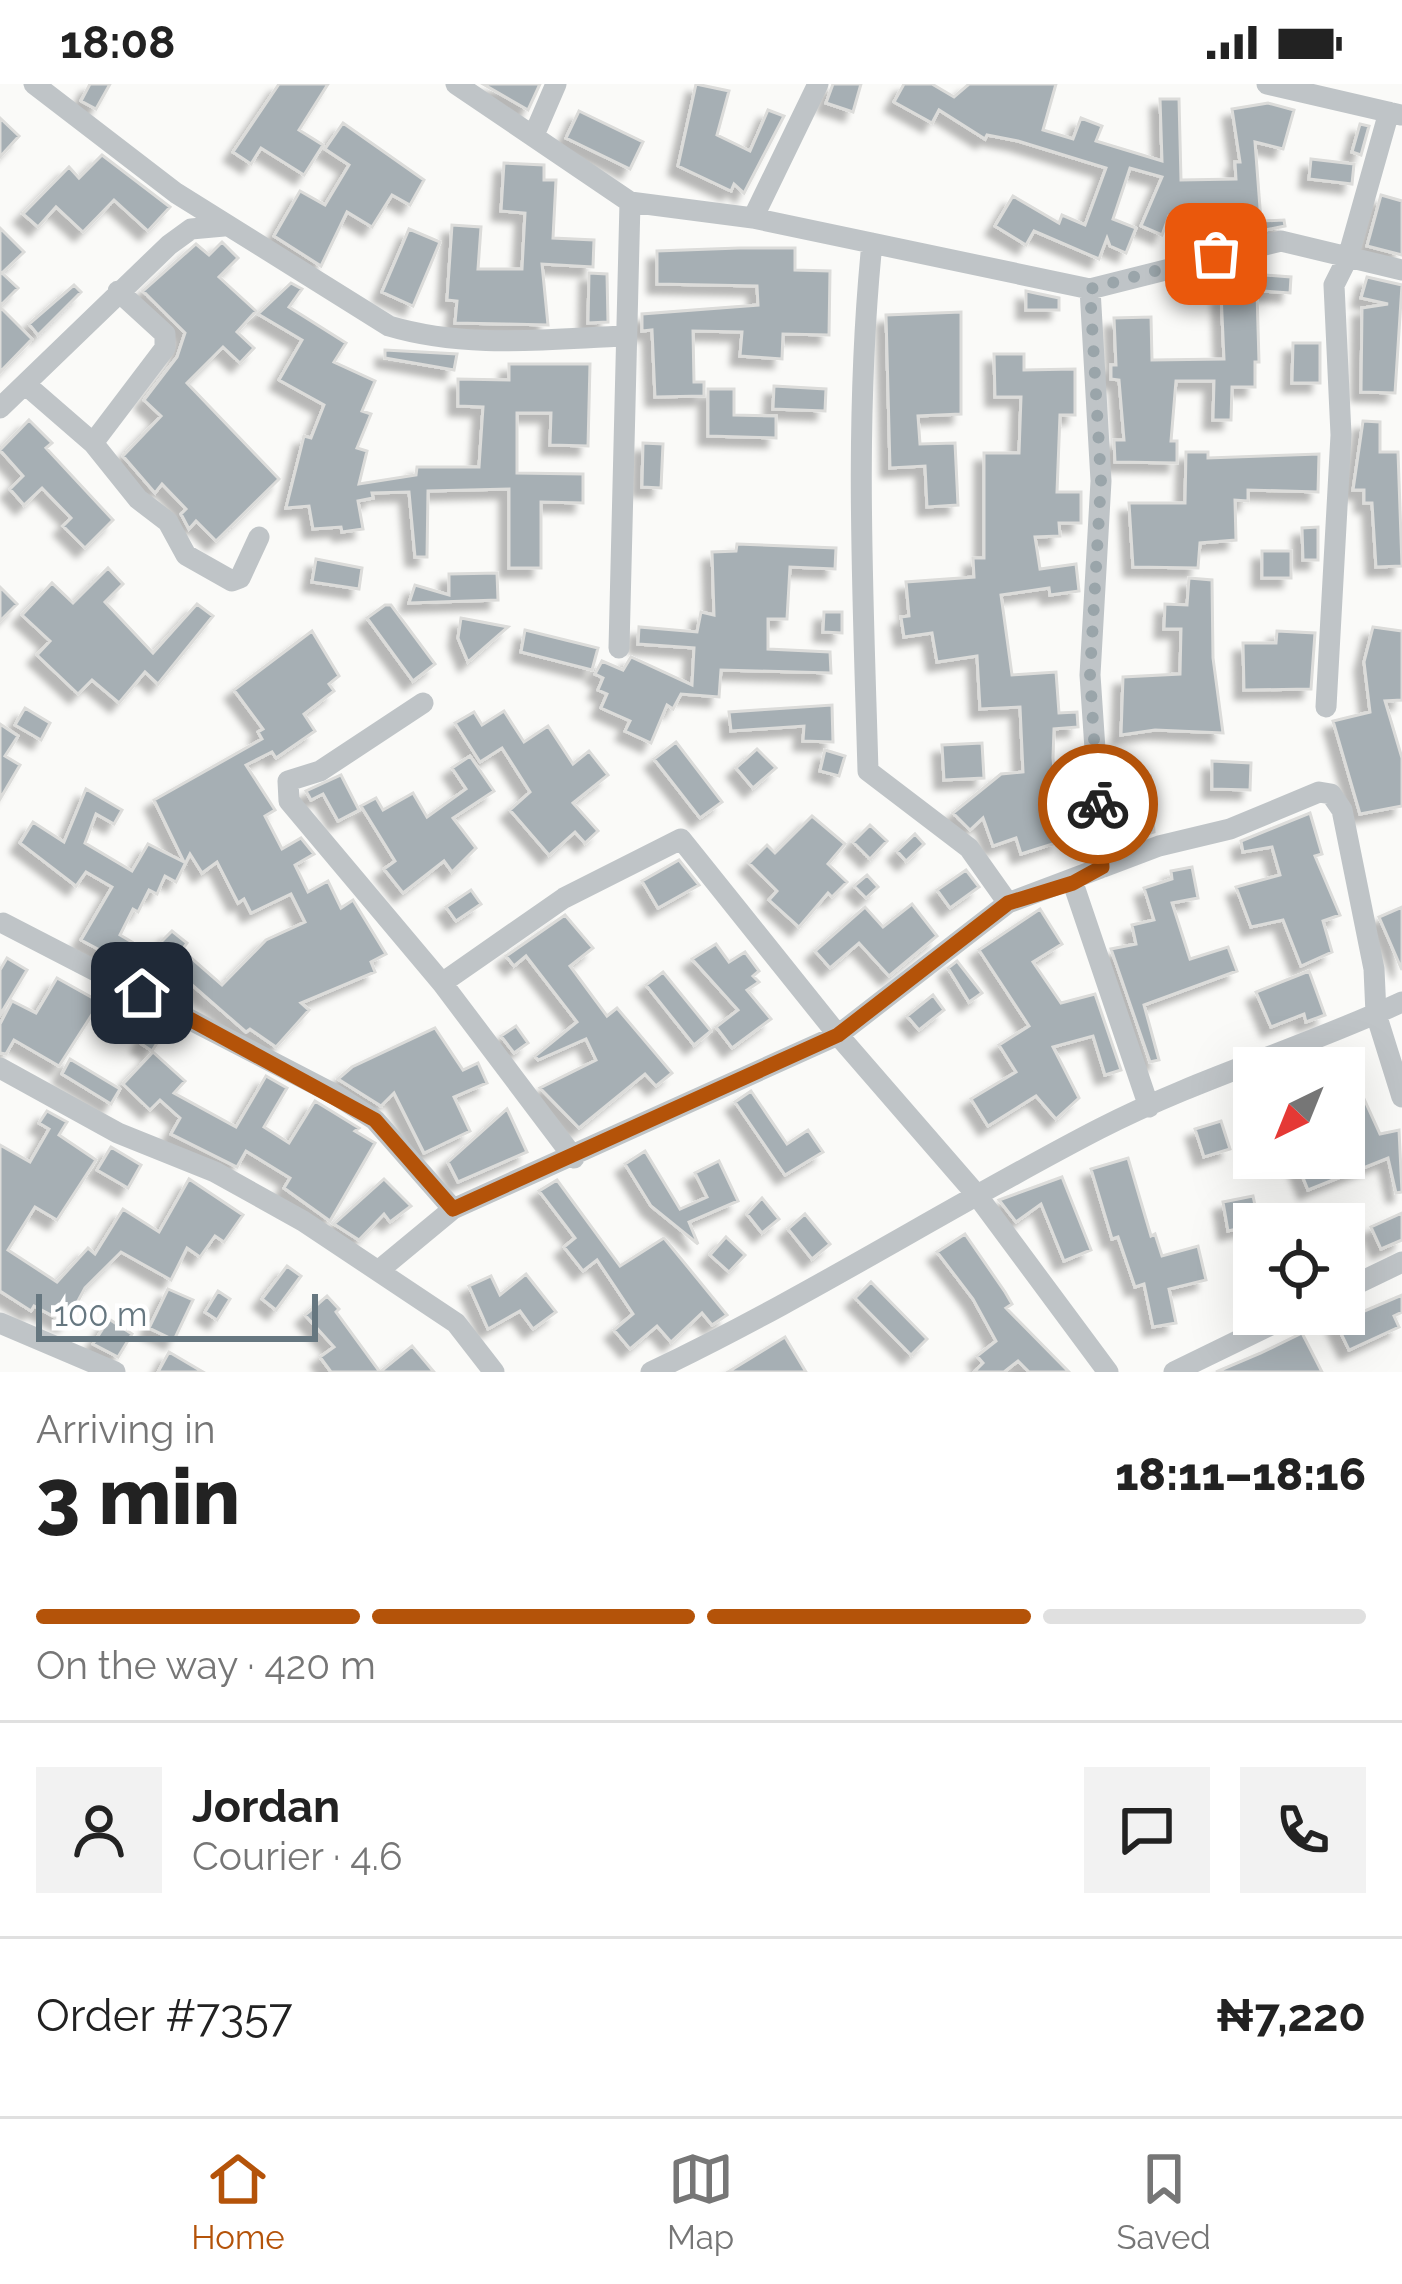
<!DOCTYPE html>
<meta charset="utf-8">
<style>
body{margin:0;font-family:Raleway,sans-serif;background:#f2f2f2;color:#222;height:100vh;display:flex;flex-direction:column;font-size:45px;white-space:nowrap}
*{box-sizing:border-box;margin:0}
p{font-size:39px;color:#767676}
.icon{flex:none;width:66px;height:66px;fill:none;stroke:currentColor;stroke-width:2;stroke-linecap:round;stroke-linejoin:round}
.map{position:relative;height:1288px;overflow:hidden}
.panel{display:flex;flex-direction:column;background:#fff;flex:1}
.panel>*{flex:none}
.needle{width:78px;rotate:223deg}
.tools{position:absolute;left:1233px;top:963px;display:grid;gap:24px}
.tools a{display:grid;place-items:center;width:132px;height:132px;border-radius:0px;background:#fff;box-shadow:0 12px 48px #0002;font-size:60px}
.scale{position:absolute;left:36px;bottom:30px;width:282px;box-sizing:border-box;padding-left:12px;border:6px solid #667780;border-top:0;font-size:33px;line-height:42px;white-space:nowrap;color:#667780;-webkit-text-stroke:9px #fff;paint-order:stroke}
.pin{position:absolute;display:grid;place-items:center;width:102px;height:102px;color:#fff;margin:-51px;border-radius:24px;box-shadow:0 6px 18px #0006}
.courier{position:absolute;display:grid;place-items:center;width:120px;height:120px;margin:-60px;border:9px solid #b45309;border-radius:50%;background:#fff;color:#222;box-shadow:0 3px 15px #0007}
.headline em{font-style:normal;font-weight:800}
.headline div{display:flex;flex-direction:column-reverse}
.headline{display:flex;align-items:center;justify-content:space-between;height:204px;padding:0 36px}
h1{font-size:78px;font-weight:800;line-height:90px}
.bar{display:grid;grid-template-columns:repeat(4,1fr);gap:18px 12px;align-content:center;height:144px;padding:0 36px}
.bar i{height:15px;border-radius:9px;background:#e0e0e0}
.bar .selected{background:#b45309}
.bar p{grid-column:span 4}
.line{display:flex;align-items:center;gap:30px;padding:0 36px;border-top:3px solid #e0e0e0}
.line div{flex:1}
.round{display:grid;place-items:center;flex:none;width:126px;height:126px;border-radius:0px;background:#f2f2f2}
.status{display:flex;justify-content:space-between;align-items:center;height:84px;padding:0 60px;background:#fff;direction:ltr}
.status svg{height:33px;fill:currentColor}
.tabs{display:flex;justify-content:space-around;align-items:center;height:168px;border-top:3px solid #e0e0e0;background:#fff;font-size:33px;color:#767676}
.tabs a{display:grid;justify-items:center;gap:6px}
.tabs .selected{color:#b45309}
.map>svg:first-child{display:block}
</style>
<div class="status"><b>18:08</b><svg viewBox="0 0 49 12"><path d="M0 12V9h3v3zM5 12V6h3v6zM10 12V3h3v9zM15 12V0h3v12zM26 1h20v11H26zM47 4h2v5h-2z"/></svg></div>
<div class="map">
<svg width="1402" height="1288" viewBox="0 0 1402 1288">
<defs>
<filter id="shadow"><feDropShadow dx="-9" dy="9" stdDeviation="3" flood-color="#0004"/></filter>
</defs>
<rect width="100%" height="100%" fill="#fafaf8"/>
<!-- building -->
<path fill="#a6afb4" stroke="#dcdcda" stroke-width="3" filter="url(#shadow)" d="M90,0h20l-14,25 -15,-8z
M279,0h49l-29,46 24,15 -19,30 -43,-27 -10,16 -18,-12z
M483,0h57l-12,26z
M696,0l33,7 -12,44 33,16 18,-41 16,6 -40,77 -10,-9 -3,7 -53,-25z
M833,0h28l-8,28 -27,-9z
M904,0h28l22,13 15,-13h87l-13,46 30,9 8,-21 21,8 -6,15 66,20 -2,-62h19l2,81 55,-1 -1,-17h5l-8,-53 36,-6 26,7 -11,39 -28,-7 6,79 23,-1 1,6 -55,11 -2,-22 -59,1 -7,19 -21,-9 21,-49 -32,-9 -17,51 23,9 -10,25 -16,-7 -3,-8 -8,21 -65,-28 -8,14 -31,-19 18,-30 46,27 3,-8 23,10 21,-57 -88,-27 -31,-6 -2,4 -46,-29 -7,13 -38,-21z
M579,27l64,31 -13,27 -64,-31z
M0,34l19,18 -19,21z
M343,39l81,57 -14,25 -18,-10 -20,32 -25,-15 -26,54 -47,-30 26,-45 25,14 24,-40 -24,-16z
M1360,40l9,2 -8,29 -9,-3z
M102,71l68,52 -22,24 -34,-31 -31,32 -27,-25 -18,20 -15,-13 46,-47 10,11z
M1311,75l43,5 -2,20 -43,-5z
M504,79l40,2v15h12l-3,58 41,2 -1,27 -51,-3 6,61 -93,-2 2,-22 -10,-1 5,-75 29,2 -3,42h44l3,-56 -24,-2z
M1381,111l21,6v54l-35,-9z
M0,144l24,24 -22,21 16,15 -18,18z
M409,145l31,13 -27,64 -31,-14z
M222,158l16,16 -19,19 37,34 -19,21 17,16 -14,15 -17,-16 -36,36 92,96 -63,62 -20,-20 -7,8 -8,-15 5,-5 -24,-25 -7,9 -32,-37 38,-40 -17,-16 33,-43 8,-24 -42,-42 53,-47 13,11z
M739,164h56v22l35,1 -1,64 -46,-1 -1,25 -42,-3 2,-24 -49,-1 1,51h10v14l-49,1 -3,-67 -10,1v-17l116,-9 -1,-19 -100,-2v-33z
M589,189l18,1 1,48 -20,1z
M1264,191l27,2 -1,16 -27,-2z
M1367,193l35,8 -7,108 -34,-1 1,-84 26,-4 -27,-6z
M291,199l11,6 -13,18 57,36 -12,19 41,19 -13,30 9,3 -14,34 10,3 -8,33 57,-9 1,-8h62l4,-60 -25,-1v-27l51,1v-16h81l-2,82 -38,-1 1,-32h-34v60l66,1v29l-42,-1v66h-32v-79l-81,2 -1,66h-12l-6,-65 -37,1 1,5 -15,3 5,28 -21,3 -1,-5 -28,2 -4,-23 -23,2 18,-72 7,2 13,-33 -45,-25 23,-40 -44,-26z
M74,201l7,7 -43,43 -9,-11z
M1026,207l33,7v12h-33z
M1257,208l2,70h-4v25h-23l-1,33h-18l1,-39h-38l-5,60h6v22l-62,-1 -1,-22h10l-5,-60 -8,-1v-14h5l-2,-47 37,-1 1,43 72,-1 -3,-66z
M0,223l32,32 -32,33z
M961,228v102l-43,2 2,28 35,-1 3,62 -31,2 -2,-41 -35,2 -4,-153z
M1293,259h27v40h-28z
M385,266l72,4 -3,16 -69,-12z
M994,270h30v16l51,-1v46h-15l-3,77h24v31h-22l1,13 -25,1 5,32 36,-5 3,27 -29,4 -1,-7 -48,7 11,80 44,-3 3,41 18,-1 1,15 -24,2 -1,29 3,35 27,-6 1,16 -36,7 11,32 -38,12 -5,-16 -23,8 -10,-28 -13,12 -17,-17 48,-39 22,-2 -3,-65 -40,2 -3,-53 -40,6 -5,-29 -28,4 -3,-20 8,-1 -3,-34 68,-5 -1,-19h11v-105h35l2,-56h-26z
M774,302l52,3 -1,22 -52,-2z
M708,305h26v26l42,1v22l-68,-2z
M29,336l23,23 -6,5 67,72 -28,28 -22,-22 8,-8 -29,-30 -18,17 -14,-16 13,-13 -23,-26z
M1363,337l17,1v30h18l4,114 -26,1 -4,-64h-8v-13h-11z
M643,359l20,1 -2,44 -19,-1z
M1186,368h22v6l111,-4 -1,38 -70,-2v11l-13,-1 1,40 -36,3 -2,25 -65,-1 -4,-64h56z
M1318,443v33h-15l-1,-32z
M737,460l99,4 -1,21 -45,-2 -3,52h-19v30l62,3 1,21 -110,-3 -2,27 -38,-3 -8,15 -6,-4 -16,38 -26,-12 5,-10 -29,-13 6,-14 -9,-4 5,-12 -8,-4 7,-13 21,9 8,-13 61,28 2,-37 -56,-4 1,-17 58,5 4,-20 13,3 -2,-63 24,-1z
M1262,467h29v27h-29z
M316,475l46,9 -3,21 -47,-7z
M108,484l15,16 -18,18 48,51 44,-49 16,12 -55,68 -13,-12 -26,31 -27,-23 -14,14 -41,-39 13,-14 -28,-26 30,-32 21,20z
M497,489l1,27 -89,3 6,-18 34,10v-21z
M1189,494l23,2 1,78 10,75 -68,-3 -34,5 2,-58 57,-3 1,-45h-17l1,-25 22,1z
M0,503l17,17 -17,17z
M385,521h6l44,59 -22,17 -46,-63z
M824,528h18v21l-19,-1z
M461,534l47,9 -40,35 -10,-24z
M1373,543l29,4v69l-17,1 17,57v48l-42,8 -27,-93 37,-9 -6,-50z
M525,546l73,18 -6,22 -71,-18z
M312,547l27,45 -10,8 5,7 -30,23 11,17 -39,27 -4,-6 -26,13 29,45 -10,6 17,33 19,-11 13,16 -19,11 13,27 20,-11 13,27 12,-8 33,54 -15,8 4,10 -74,31 8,7 -33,37 -26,-18 -4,3 -55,-48 -24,-16 -6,8 -18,-16 29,-29 15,12 -5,7 40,35 44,-45 39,-18 -14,-28 -40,19 -7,-14 -6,4 -21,-41 -15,11 -12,-19 -14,28 -11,-6 -8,18 -8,-4 -11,22 -5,-3 -13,26 12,7 -10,20 -41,-22 31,-53 -26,-15 -10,14 -56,-43 13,-21 31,20 22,-53 36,21 -8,14 -18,-10 -11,29 47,28 16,-27 36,18 -30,-62 108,-61 -4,-7 5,-3 -29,-39z
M1277,547l38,2 -4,56 -67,1 -1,-47h33z
M832,621l1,37 -30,-1 1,-15 -73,5 -2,-19z
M25,624l25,15 -9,17 -26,-15z
M504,627l20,31 24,-16 25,38 16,-13 19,24 -35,28 25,28 -13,12 -10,-11 -26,23 -39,-45 20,-18 -28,-44 -22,14 -25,-39 19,-11 8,13z
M0,640l18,12 -13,20 15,9 -20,34z
M676,658l46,60 -22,16 -46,-59z
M982,659l2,35 -40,2 -2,-35z
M757,665l19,19 -23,20 -17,-20z
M825,666l20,6 -6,20 -19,-5z
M470,672l24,35 -41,27 23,30 -24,24 -8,-11 -41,32 -19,-24 11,-8 -34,-55 15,-8 7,12 30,-17 14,24 39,-28 -14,-21z
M1212,677l39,2 -1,27 -38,-1z
M341,691l18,35 -21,11 -15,-27 -12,6 -5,-9z
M1150,692l4,56 -29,9 -8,-63z
M1310,729l12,41 -7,2 25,59 -17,6 9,31 -31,14 -18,-46 -32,7 -15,-40 44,-12 -8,-28 -29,5 -2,-11z
M812,732l33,28 -17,20 19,18 -15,15 -4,-4 -29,34 -30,-27 8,-9 -28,-28 18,-18 8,8z
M870,741l17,16 -17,18 -17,-17z
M915,750l9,10 -18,17 -9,-10z
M679,776l20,25 -41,23 -16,-27z
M1192,783l6,31 -26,5 18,56 38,-12 9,24 -93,34 15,55 -9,2 -39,-113 25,-5 -4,-19 22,-5 -10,-32 28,-9 -1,-8z
M966,786l13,17 -29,21 -13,-18z
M867,791l11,12 -12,11 -12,-12z
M471,806l10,14 -25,17 -10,-14z
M912,820l25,32 -48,40 -30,-33 -29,25 -15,-17 50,-44 18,20z
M1402,823v63l-23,-53z
M1040,825l22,35 -29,18 28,41 34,-9 26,76 -16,5 -12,-39 -40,11 26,51 -23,21 -20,-23 -48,30 -17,-27 45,-27 -17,-27 30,-19 -50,-76z
M565,831l28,33 -23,18 37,50 10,-8 55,65 -16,13 -11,-12 -66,54 -39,-40 56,-28 -10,-21 -48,21 -3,-4 42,-34 -51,-66 -12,10 -8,-10z
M716,860l13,18 16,-10 14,19 -6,5 6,6 -12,8 24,29 -39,29 -16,-21 22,-17 -46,-51z
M7,874l20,12 -27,45v-45z
M957,877l25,32 -13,9 -21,-34z
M1309,887l16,44 -19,7 -2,-8 -33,13 -15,-35z
M663,888l48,59 -17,14 -48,-60z
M57,894l43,24 -41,64 -45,-26 -8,14 -6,-1v-29l12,-23 24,12z
M933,911l11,15 -25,20 -12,-14z
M154,937l12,8 -14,22 -12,-8z
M516,942l12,17 -14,10 -13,-17z
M435,944l28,42 15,-7 9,20 -33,14 16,34 -46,22 -30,-60 -13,13 -43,-27 14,-12z
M153,968l32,29 -11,12 62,34 30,-51 21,12 -23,39 25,16 26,-42 44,27 -4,3 20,12 -45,78 -46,-33 6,-10 -44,-27 -9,16 -66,-33 9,-16 -20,-18 -10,10 -27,-26z
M70,975l50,30 -9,15 -49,-30z
M1355,995l25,55 19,-4 3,62 -6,1 -8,-35 -80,32 -13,-32h49v-6l12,-5 -12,-28v-35z
M751,1007l36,53 21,-14 15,22 -38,23 -50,-73z
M507,1025l20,43 -69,30 -10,-20z
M47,1027l20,11 -8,13 37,25 -39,60 -22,-13 -27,43 49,32 31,-34 7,6 28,-45 36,23 30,-53 54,36 -19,27 -9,-6 -15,21 -13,-9 -16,32 -50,-28 -36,36 -19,35 -32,-17 -3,5 -31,-20v-146l30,17 19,-33 -10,-6z
M1221,1037l9,28 -26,8 -9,-28z
M111,1063l30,18 -13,23 -31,-18z
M645,1067l35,58 27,-12 -12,-24 24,-12 19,40 -49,21 9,22 -47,-38 -26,-42z
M1128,1074l23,78 4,-2 7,22 36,-10 8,34 -37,9 7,34 -23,4 -9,-43 -9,3 -17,-50 -6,2 -21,-70z
M1062,1093l29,73 -27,11 -23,-57 -25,18 -17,-22z
M384,1095l27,27 -21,16 -6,-8 -25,26 -25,-16z
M557,1096l63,86 44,-28 63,77 -15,10 -10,-12 -31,29 -14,-16 -27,23 -16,-19 19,-16 -36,-54 -14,11 -19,-24 11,-9 -36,-47z
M1253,1112l6,28 -31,7 -5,-29z
M762,1114l17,21 -17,14 -15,-19z
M1402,1129v27l-21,9 -10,-22z
M805,1130l25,30 -18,15 -24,-30z
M965,1150l40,58 7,12 -6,4 63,64h-40l-11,-11 -14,11h-30l9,-9 -6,-7 19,-15 -23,-42 -36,-47z
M726,1153l19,18 -16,17 -19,-17z
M287,1182l14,10 -25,34 -14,-11z
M526,1190l30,38 -23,17 -13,-18 -32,18 -19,-43 22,-10 9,19z
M871,1198l56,57 -16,16 -56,-57z
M168,1205l25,11 -19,40 -25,-12z
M218,1207l12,8 -13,21 -12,-8z
M1402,1211v17l-8,4 5,11 -50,23 -13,-27z
M327,1212l12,13 -3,3 44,60h-49l-11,-15 14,-10 -29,-32z
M109,1235l23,15 -14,23 -25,-13z
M1302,1249l20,39h-106l45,-19z
M785,1253l21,35h-78z
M412,1262l22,26h-54z
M169,1268l34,20h-45z"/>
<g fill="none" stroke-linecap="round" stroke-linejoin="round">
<!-- minor -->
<path stroke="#bfc4c7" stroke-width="21" d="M34,0l142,109 213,133c77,23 158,13 237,10
M456,0l174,118 123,16 337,71 191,-48 121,29
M1267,0l134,31
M534,51l22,-51
M753,134l65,-134
M872,159c-18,177 -9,351 -4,528l101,77 39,55
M1090,205l11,192 -11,194 13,192
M25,300l68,59 45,56 30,23 18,33 46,26 8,-3 19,-41
M0,324l169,-163 22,-16 33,-3
M93,359l72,-95v-14l-47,-43
M619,564l11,-446
M423,619l-103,68 -32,10 1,20 153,182 132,175
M1326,623l15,-272 -7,-150 14,-28 41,-145
M1073,799l76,224
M3,839l333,172 39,25 78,89
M442,899l122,-85 117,-59 157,196 138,159 132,178
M0,984l118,65 97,39 88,49 153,102 38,49
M378,1187l75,-62 385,-174 170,-132 151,-57 71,-17 89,-37 12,2 11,16 32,159 2,45 26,83
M1344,1206l58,-28
M0,1239l115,49
M651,1288c154,-73 297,-165 448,-243 97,-50 204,-81 303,-127
M1174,1288l119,-58"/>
</g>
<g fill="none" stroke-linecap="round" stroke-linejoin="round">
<!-- done -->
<path stroke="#9aa5aa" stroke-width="12" stroke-dasharray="0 21.6" d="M1098,720l-8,-130 11,-193 -11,-192 126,-35"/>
<!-- route -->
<path stroke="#b45309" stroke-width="15" d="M142,909l233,127 78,89 385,-174 170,-132 65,-20 29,-16 -4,-63"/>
</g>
</svg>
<div class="tools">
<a><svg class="needle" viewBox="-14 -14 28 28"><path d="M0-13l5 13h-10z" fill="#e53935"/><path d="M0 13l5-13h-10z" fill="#767676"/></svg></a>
<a><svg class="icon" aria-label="locate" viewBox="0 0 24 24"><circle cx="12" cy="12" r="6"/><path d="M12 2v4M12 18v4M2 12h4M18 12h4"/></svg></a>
</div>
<div class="scale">100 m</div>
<div class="pin" style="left:1216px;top:170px;background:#ea580c"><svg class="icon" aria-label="bag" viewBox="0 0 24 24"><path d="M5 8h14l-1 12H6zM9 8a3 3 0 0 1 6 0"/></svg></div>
<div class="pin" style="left:142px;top:909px;background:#1f2937"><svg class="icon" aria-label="home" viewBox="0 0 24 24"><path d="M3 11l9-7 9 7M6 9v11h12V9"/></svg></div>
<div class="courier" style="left:1098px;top:720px"><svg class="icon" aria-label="bike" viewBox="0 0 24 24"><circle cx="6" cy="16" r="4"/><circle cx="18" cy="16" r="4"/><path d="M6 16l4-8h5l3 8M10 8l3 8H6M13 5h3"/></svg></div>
</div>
<section class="panel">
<div class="headline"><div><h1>3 min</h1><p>Arriving in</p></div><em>18:11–18:16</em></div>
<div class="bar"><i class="selected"></i><i class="selected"></i><i class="selected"></i><i></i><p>On the way · 420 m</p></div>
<div class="line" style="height:216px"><a class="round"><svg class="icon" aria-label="person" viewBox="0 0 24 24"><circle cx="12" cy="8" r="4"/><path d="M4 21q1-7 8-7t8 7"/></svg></a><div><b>Jordan</b><p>Courier · 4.6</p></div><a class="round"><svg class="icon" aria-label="chat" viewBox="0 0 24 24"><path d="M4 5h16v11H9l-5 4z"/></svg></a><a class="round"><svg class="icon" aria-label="phone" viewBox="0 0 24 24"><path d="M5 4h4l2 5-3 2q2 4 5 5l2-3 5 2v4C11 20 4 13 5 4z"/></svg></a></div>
<div class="line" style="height:156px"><div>Order #7357</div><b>₦7,220</b></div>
</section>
<nav class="tabs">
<a class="selected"><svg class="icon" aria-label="home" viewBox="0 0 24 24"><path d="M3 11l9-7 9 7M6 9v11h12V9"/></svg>Home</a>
<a><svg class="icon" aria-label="map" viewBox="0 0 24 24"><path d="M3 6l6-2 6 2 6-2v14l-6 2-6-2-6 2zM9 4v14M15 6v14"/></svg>Map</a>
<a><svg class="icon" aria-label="saved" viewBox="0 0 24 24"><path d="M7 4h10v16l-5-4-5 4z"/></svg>Saved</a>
</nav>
